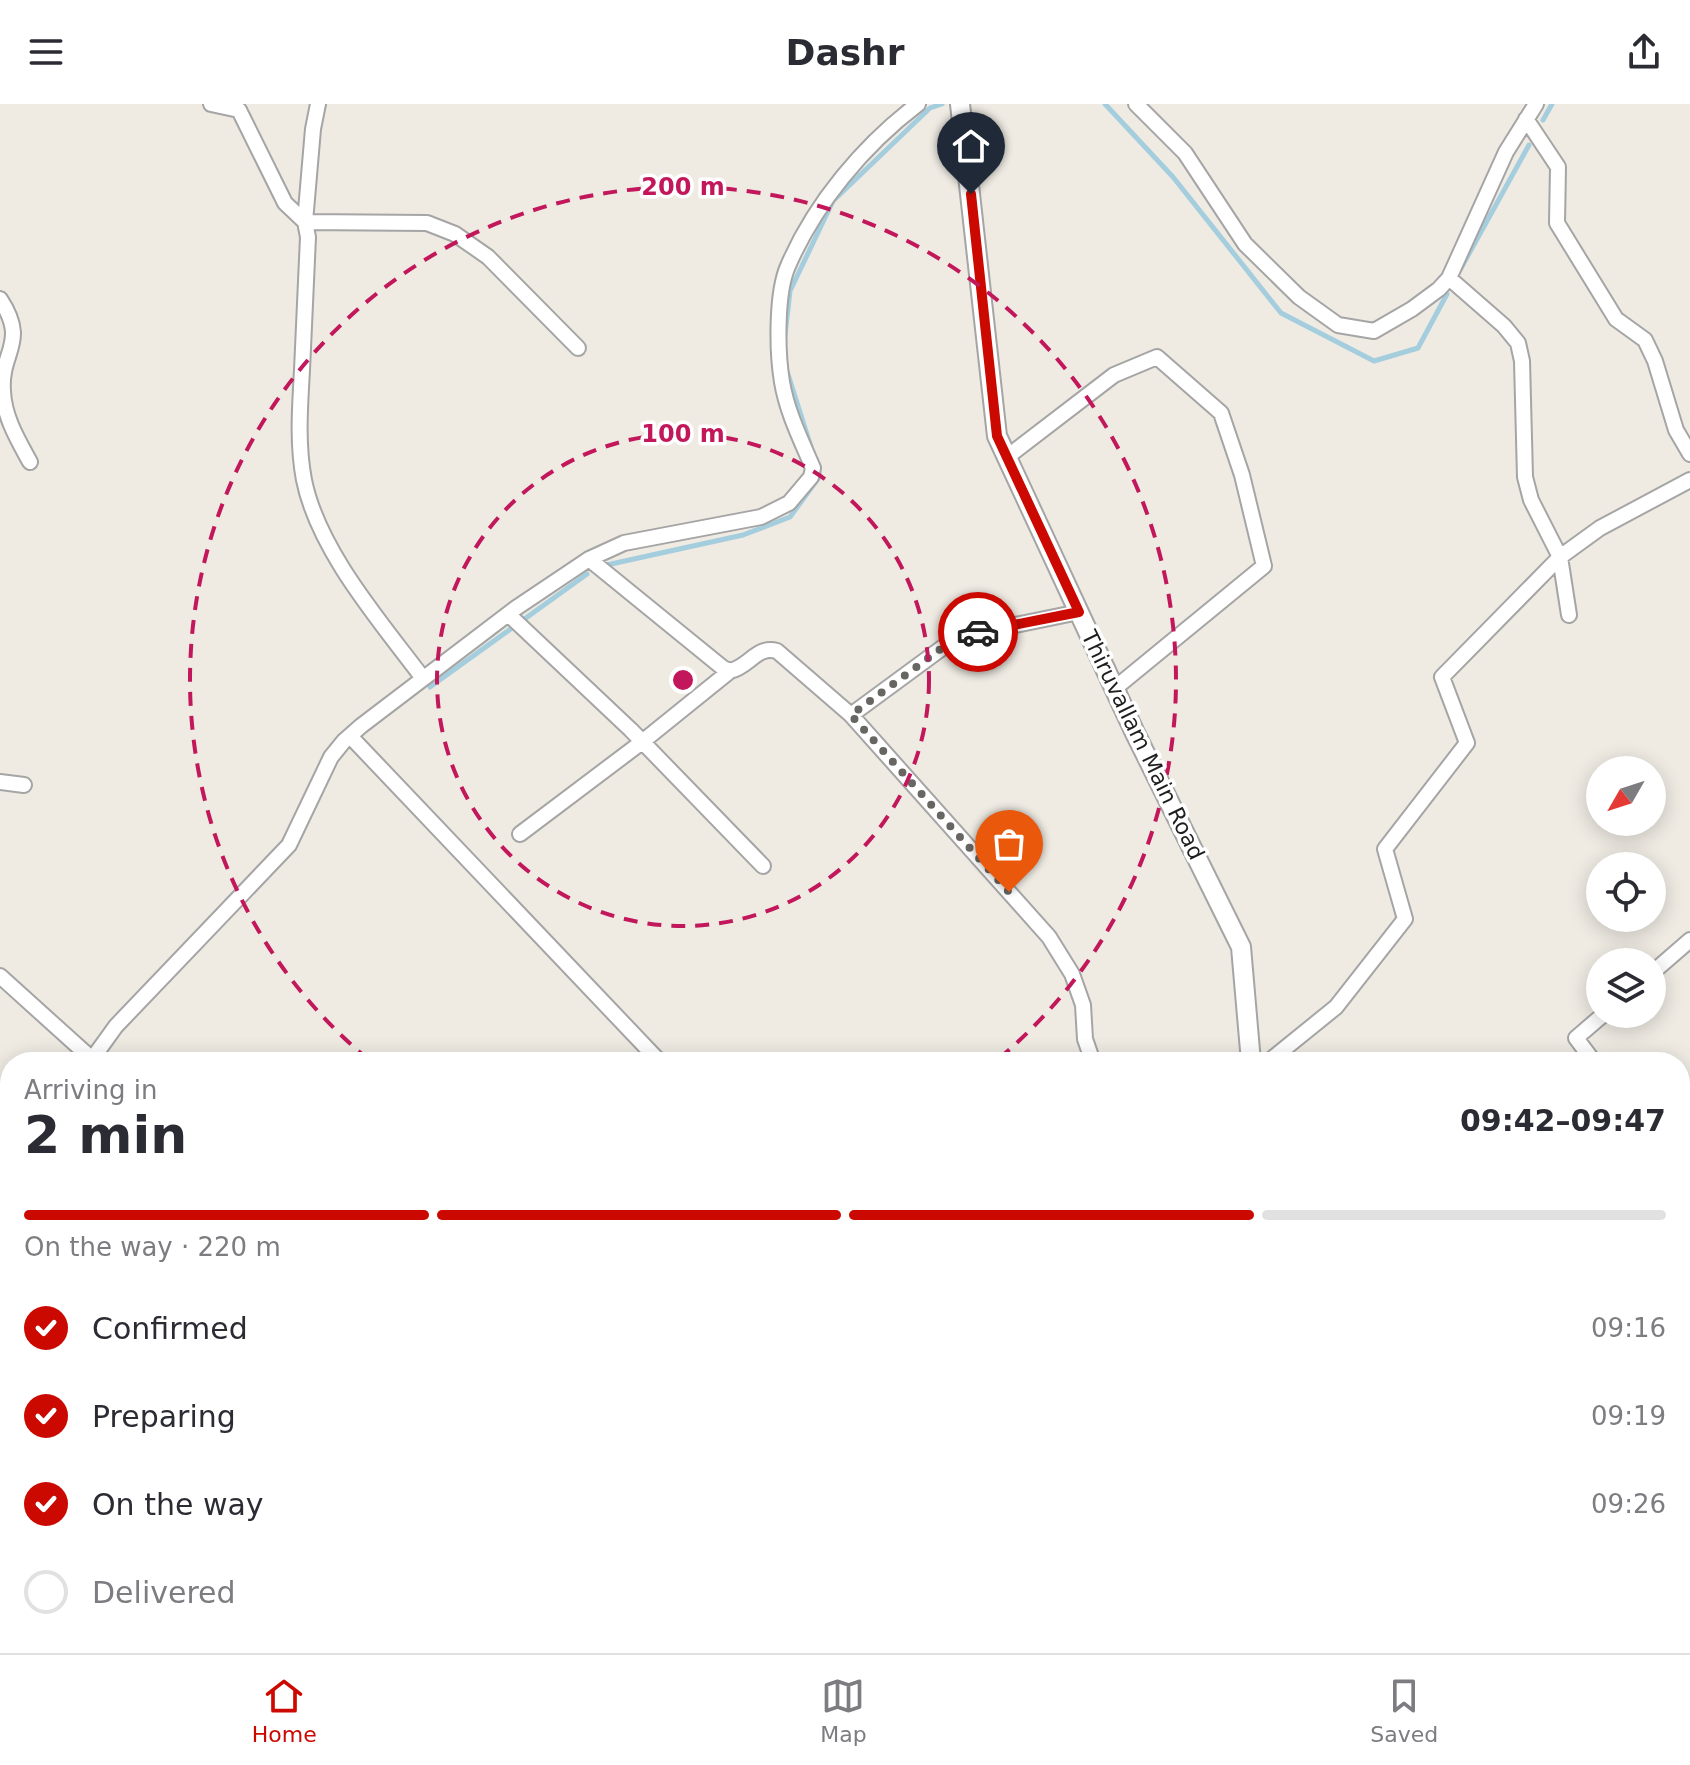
<!DOCTYPE html>
<meta charset="utf-8">
<style>
body{margin:0;font-family:"DejaVu Sans",sans-serif;background:#f2f2f3;color:#2b2b33;height:100vh;display:flex;flex-direction:column;font-size:30px;white-space:nowrap}
*{box-sizing:border-box;margin:0}
p{font-size:26px;color:#7c7c81}
.icon{flex:none;width:44px;height:44px;fill:none;stroke:currentColor;stroke-width:2;stroke-linecap:round;stroke-linejoin:round}
.map{position:relative;flex:1;overflow:hidden}
.details{position:absolute;left:0px;top:948px;width:1690px;height:602px;display:flex;flex-direction:column;background:#fff;border-radius:32px 32px 0 0;box-shadow:0 4px 20px #0003}
.details>*{flex:none}
.needle{width:52px;rotate:231deg}
.controls{position:absolute;left:1586px;top:652px;display:grid;gap:16px}
.controls a{display:grid;place-items:center;width:80px;height:80px;border-radius:50%;background:#fff;box-shadow:0 4px 20px #0003;font-size:40px}
.pin{position:absolute;display:grid;place-items:center;width:68px;height:68px;color:#fff;margin:-82px -34px;border-radius:50% 50% 50% 0;rotate:-45deg;box-shadow:0 0 8px #0007}
.pin .icon{rotate:45deg}
.courier{position:absolute;display:grid;place-items:center;width:80px;height:80px;margin:-40px;border:6px solid #cb0900;border-radius:50%;background:#fff;color:#222;box-shadow:0 2px 10px #0007}
.head em{font-style:normal;font-weight:800}
.head div{display:flex;flex-direction:column-reverse}
.head{display:flex;align-items:center;justify-content:space-between;height:136px;padding:0 24px}
h1{font-size:52px;font-weight:800;line-height:60px}
.bar{display:grid;grid-template-columns:repeat(4,1fr);gap:12px 8px;align-content:center;height:96px;padding:0 24px}
.bar i{height:10px;border-radius:6px;background:#e1e1e2}
.bar .on{background:#cb0900}
.bar p{grid-column:span 4}
ol{padding:0 24px;list-style:none}
li{display:flex;align-items:center;gap:24px;height:88px}
li p{margin-inline-start:auto}
li .icon{padding:8px;border-radius:50%;background:#cb0900;color:#fff;stroke-width:4}
li:last-child{color:#7c7c81}
li i{width:44px;height:44px;border:4px solid #e1e1e2;border-radius:50%}
header{display:flex;justify-content:space-between;align-items:center;height:104px;padding:0 24px;background:#fff;font-size:36px;font-weight:800}
.dock{display:flex;justify-content:space-around;align-items:center;height:112px;border-top:2px solid #e1e1e2;background:#fff;font-size:22px;color:#7c7c81}
.dock a{display:grid;justify-items:center;gap:4px}
.dock .on{color:#cb0900}
.map>svg:first-child{display:block}
</style>
<header><svg class="icon" aria-label="menu" viewBox="0 0 24 24"><path d="M4 6h16M4 12h16M4 18h16"/></svg>Dashr<svg class="icon" aria-label="share" viewBox="0 0 24 24"><path d="M12 15V3M7 8l5-5 5 5M5 13v7h14v-7"/></svg></header>
<div class="map">
<svg width="1690" height="1549" viewBox="0 0 1690 1549">
<rect width="100%" height="100%" fill="#efebe3"/>
<g fill="none" stroke-linecap="round" stroke-linejoin="round">
<!-- stream -->
<path stroke="#a4cddd" stroke-width="5" d="M1105,0l68,73 108,136 93,48 44,-13 29,-54
M1543,16l9,-16
M1460,166l69,-125
M785,231l5,-44 43,-90 97,-93 12,-4
M786,264l25,79
M602,462l141,-31 47,-18 30,-41 -3,-8
M430,583l157,-113
M1680,1525l10,-19
M1667,1549l5,-9"/>
<defs>
<path id="minor" d="M211,0l28,6 46,93 20,19 122,1 28,11 33,23 90,91
M318,0l-5,25 -8,93 3,15c-2,44 -4,89 -6,133 -2,37 -5,73 2,110 14,70 76,141 118,197
M1136,0l49,49 60,91 54,53 39,28 36,6 38,-22 27,-20 10,-11 57,-126 30,-48
M1526,15l32,48 -1,56 59,96 29,21 10,21 21,69 14,24
M1449,174l55,48 14,17 4,18 3,116 6,23 29,57 9,58
M0,195c29,44 0,52 3,92 1,26 15,49 27,71
M1007,353l107,-82 43,-18 64,56 21,62 22,91 -150,123
M589,455l134,109 7,3c19,-4 27,-26 47,-20l74,64 198,222 23,37 11,31 2,34 8,23
M508,510l123,116 132,136
M851,611l106,-78 122,-25
M350,632l310,326
M0,678l24,3
M520,730l122,-92 88,-71
M1652,869l38,-33
M0,872l92,83
M90,958l26,-36 173,-181 42,-88 13,-16 17,-15 155,-118 73,-49 35,-16 137,-26 28,-14 22,-26 2,-9c-12,-28 -26,-56 -31,-86 -5,-30 -6,-89 6,-116 27,-63 76,-121 130,-162
M1268,958l68,-55 69,-88 -20,-70 82,-106 -25,-66 118,-120 40,-29 90,-48
M1594,958l-18,-24 28,-24
M1680,1002l10,5
M0,1302l10,-7
M1680,1426l10,5
M401,1540l13,9
M17,1549l5,-9"/>
<path id="tertiary" d="M960,0l37,332 138,297 106,214 10,115
M1163,1540l2,9"/>
<path id="secondary" d="M0,1191l10,3
M1121,1540l13,9"/>
</defs>
<!-- minor casing -->
<use href="#minor" stroke="#a5a5a5" stroke-width="18"/>
<!-- tertiary casing -->
<use href="#tertiary" stroke="#a5a5a5" stroke-width="22"/>
<!-- secondary casing -->
<use href="#secondary" stroke="#637405" stroke-width="24"/>
<!-- minor -->
<use href="#minor" stroke="#fff" stroke-width="14"/>
<!-- tertiary -->
<use href="#tertiary" stroke="#fff" stroke-width="18"/>
<!-- secondary -->
<use href="#secondary" stroke="#f3f9b7" stroke-width="20"/>
</g>
<g fill="none" stroke-linecap="round" stroke-linejoin="round">
<!-- done -->
<path stroke="#676663" stroke-width="8" stroke-dasharray="0 14.4" d="M978,528l-21,5 -106,78 158,177"/>
<!-- route -->
<path stroke="#cb0900" stroke-width="10" d="M971,90l26,242 82,176 -101,20"/>
</g>
<!-- distance rings -->
<g fill="none" stroke="#c2185b" stroke-width="4" stroke-dasharray="14 10">
<circle cx="683" cy="576" r="246"/>
<path d="M369 956A493 493 0 1 1 997 956"/>
</g>
<g text-anchor="middle" dominant-baseline="central" stroke-width="7" stroke-linejoin="round" paint-order="stroke">
<!-- street labels -->
<g font-size="22" fill="#1e1e1e" stroke="#fff">
<text transform="translate(1143 641) rotate(64)">Thiruvallam Main Road</text>
</g>
</g>
<circle cx="683" cy="576" r="12" fill="#c2185b" stroke="#fff" stroke-width="4"/>
<g font-size="24" text-anchor="middle" font-weight="bold" fill="#c2185b" stroke="#fff" stroke-width="7" stroke-linejoin="round" paint-order="stroke">
<text x="683" y="91">200 m</text>
<text x="683" y="338">100 m</text>
</g>
</svg>
<div class="controls">
<a><svg class="needle" viewBox="-14 -14 28 28"><path d="M0-13l5 13h-10z" fill="#e53935"/><path d="M0 13l5-13h-10z" fill="#7c7c81"/></svg></a>
<a><svg class="icon" aria-label="locate" viewBox="0 0 24 24"><circle cx="12" cy="12" r="6"/><path d="M12 2v4M12 18v4M2 12h4M18 12h4"/></svg></a>
<a><svg class="icon" aria-label="layers" viewBox="0 0 24 24"><path d="M12 4l9 5-9 5-9-5zM3 14l9 5 9-5"/></svg></a>
</div>
<div class="pin" style="left:1009px;top:788px;background:#ea580c"><svg class="icon" aria-label="bag" viewBox="0 0 24 24"><path d="M5 8h14l-1 12H6zM9 8a3 3 0 0 1 6 0"/></svg></div>
<div class="pin" style="left:971px;top:90px;background:#1f2937"><svg class="icon" aria-label="home" viewBox="0 0 24 24"><path d="M3 11l9-7 9 7M6 9v11h12V9"/></svg></div>
<div class="courier" style="left:978px;top:528px"><svg class="icon" aria-label="car" viewBox="0 0 24 24"><path d="M5 17H2v-5l4-1 3-4h7l3 4 3 1v5h-3M9 17h6M6 11h13"/><circle cx="7" cy="17" r="2"/><circle cx="17" cy="17" r="2"/></svg></div>
<section class="details">
<div class="head"><div><h1>2 min</h1><p>Arriving in</p></div><em>09:42–09:47</em></div>
<div class="bar"><i class="on"></i><i class="on"></i><i class="on"></i><i></i><p>On the way · 220 m</p></div>
<ol>
<li><svg class="icon" aria-label="check" viewBox="0 0 24 24"><path d="M5 12l5 5 9-10"/></svg>Confirmed<p>09:16</p></li>
<li><svg class="icon" aria-label="check" viewBox="0 0 24 24"><path d="M5 12l5 5 9-10"/></svg>Preparing<p>09:19</p></li>
<li><svg class="icon" aria-label="check" viewBox="0 0 24 24"><path d="M5 12l5 5 9-10"/></svg>On the way<p>09:26</p></li>
<li><i></i>Delivered</li>
</ol>
</section>
</div>
<nav class="dock">
<a class="on"><svg class="icon" aria-label="home" viewBox="0 0 24 24"><path d="M3 11l9-7 9 7M6 9v11h12V9"/></svg>Home</a>
<a><svg class="icon" aria-label="map" viewBox="0 0 24 24"><path d="M3 6l6-2 6 2 6-2v14l-6 2-6-2-6 2zM9 4v14M15 6v14"/></svg>Map</a>
<a><svg class="icon" aria-label="saved" viewBox="0 0 24 24"><path d="M7 4h10v16l-5-4-5 4z"/></svg>Saved</a>
</nav>
